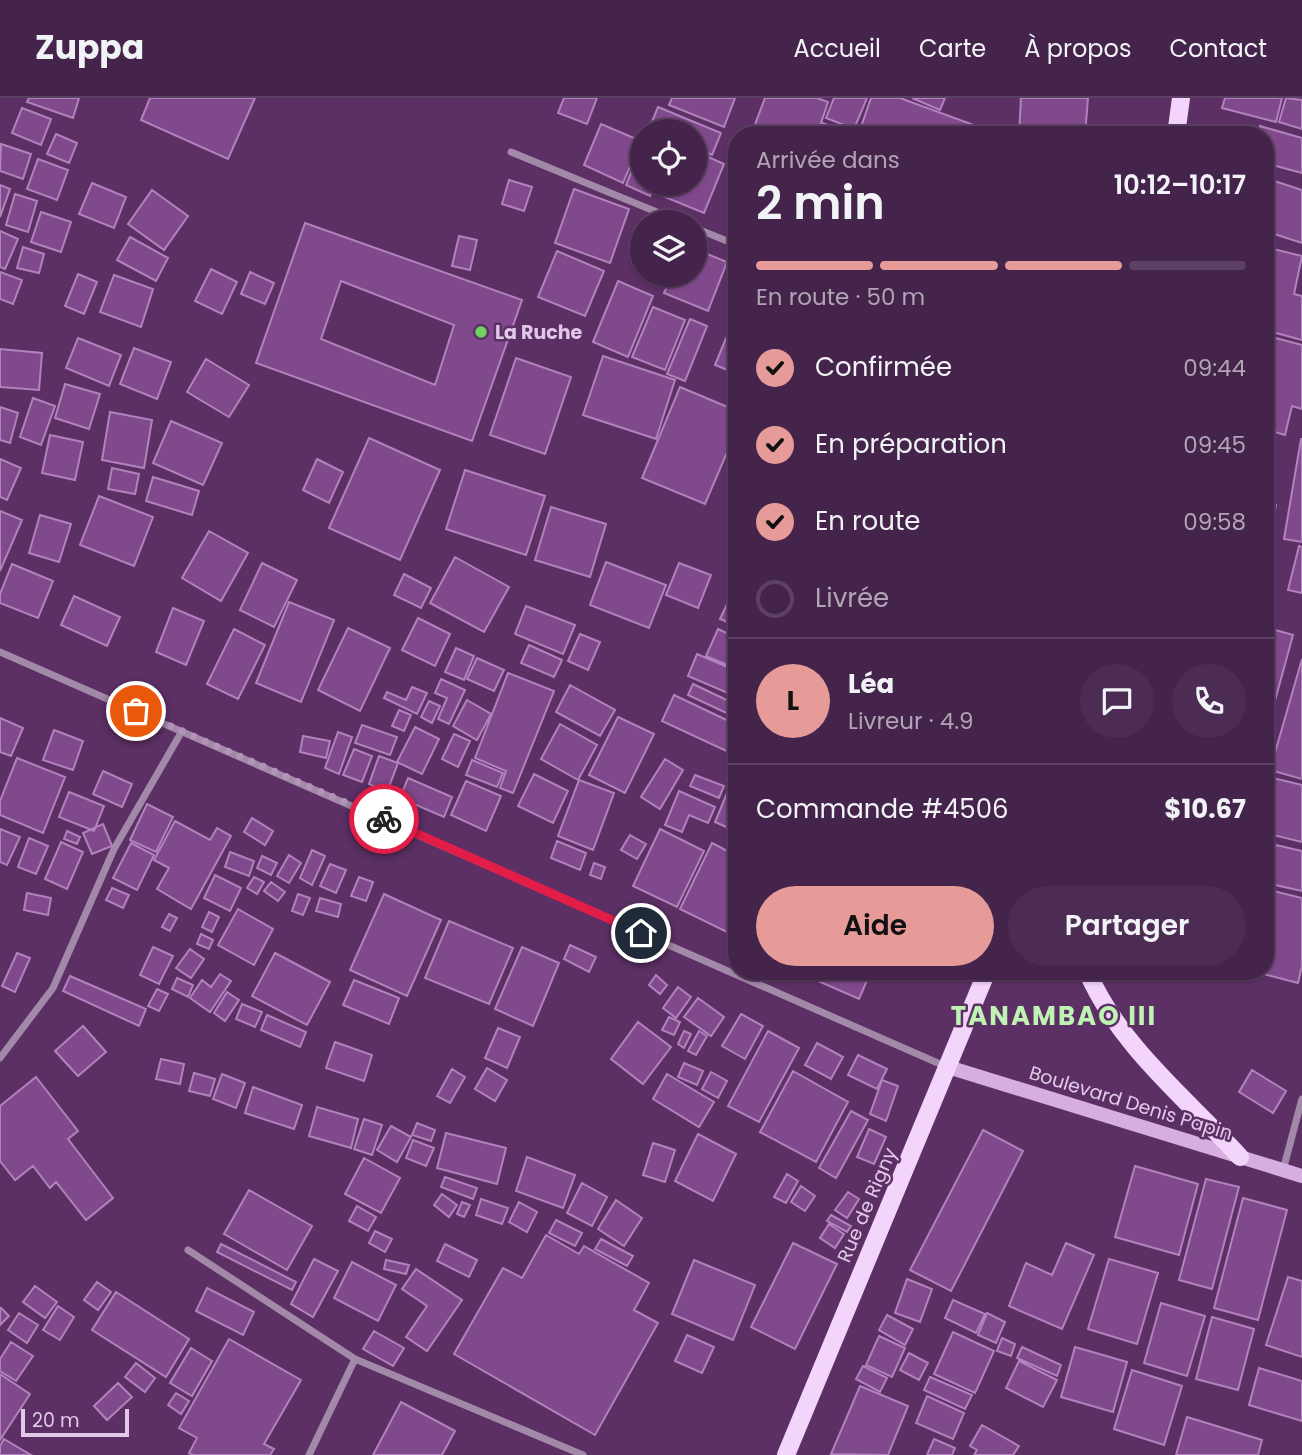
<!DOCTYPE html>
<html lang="fr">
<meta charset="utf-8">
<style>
body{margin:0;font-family:Poppins,sans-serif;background:#4c2c53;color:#f1f3f6;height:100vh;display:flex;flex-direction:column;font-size:26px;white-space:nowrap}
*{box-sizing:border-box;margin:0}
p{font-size:23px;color:#b0a4b5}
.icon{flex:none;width:38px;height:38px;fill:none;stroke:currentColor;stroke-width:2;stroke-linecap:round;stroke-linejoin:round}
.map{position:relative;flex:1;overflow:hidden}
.details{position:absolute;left:728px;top:28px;width:546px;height:854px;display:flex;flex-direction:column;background:#45244c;border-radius:28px;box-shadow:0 2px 5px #0004,0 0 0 2px #5d4164}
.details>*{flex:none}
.controls{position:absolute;left:630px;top:21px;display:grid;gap:14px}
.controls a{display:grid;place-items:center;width:77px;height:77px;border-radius:50%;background:#45244c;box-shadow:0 2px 5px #0004,0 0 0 2px #5d4164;font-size:35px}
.scale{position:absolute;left:21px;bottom:18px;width:108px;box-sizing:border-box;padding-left:7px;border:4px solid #e2c9e8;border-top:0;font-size:19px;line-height:24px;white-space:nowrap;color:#e2c9e8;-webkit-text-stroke:5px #5c3065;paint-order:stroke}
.pin{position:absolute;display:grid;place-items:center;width:60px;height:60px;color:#fff;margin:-30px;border:4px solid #fff;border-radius:50%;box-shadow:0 2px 7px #0007}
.courier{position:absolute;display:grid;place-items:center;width:70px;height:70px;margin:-35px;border:5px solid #e11d48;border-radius:50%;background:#fff;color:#222;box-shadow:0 2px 9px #0007}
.head em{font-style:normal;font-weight:600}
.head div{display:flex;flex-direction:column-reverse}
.head{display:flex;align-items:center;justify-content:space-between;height:119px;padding:0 28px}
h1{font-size:46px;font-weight:600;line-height:52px}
.bar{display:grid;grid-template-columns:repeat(4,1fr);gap:10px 7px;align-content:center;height:84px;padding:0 28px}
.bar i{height:9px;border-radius:5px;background:#5d4164}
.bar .current{background:#e69b98}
.bar p{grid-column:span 4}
.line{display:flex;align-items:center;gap:18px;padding:0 28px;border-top:2px solid #5d4164}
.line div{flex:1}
.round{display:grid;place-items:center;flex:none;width:74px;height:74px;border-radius:37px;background:#4c2c53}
ol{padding:0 28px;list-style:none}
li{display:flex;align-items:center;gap:21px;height:77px}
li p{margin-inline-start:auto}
li .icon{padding:7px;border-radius:50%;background:#e69b98;color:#111;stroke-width:4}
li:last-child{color:#b0a4b5}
li i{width:38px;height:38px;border:4px solid #5d4164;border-radius:50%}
.cta{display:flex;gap:14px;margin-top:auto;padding:14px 28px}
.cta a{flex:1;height:80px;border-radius:42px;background:#e69b98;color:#111;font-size:28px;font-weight:600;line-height:80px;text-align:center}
.cta a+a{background:#4c2c53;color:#f1f3f6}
header{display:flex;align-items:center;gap:42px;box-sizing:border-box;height:98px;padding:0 35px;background:#45244c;border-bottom:2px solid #5d4164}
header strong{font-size:33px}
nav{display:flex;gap:38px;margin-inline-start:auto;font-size:24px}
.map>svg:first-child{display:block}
</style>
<header>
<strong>Zuppa</strong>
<nav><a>Accueil</a><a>Carte</a><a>À propos</a><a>Contact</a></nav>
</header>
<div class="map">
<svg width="1302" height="1357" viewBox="0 0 1302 1357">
<rect width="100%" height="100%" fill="#5c3065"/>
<!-- building -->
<path fill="#80498c" stroke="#b282bc" stroke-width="2" fill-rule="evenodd" d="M29,0h50l-6,20 -46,-16z
M150,0h105l-27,61 -87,-39z
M564,0h33l-10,26 -29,-11z
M672,0h63l-11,29 -55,-22z
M765,0h52l11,4 -11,33h-66z
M834,0h33l-13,31 -28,-11z
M871,0h29l74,27 -3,10h-97l-14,-5z
M912,0h33l-5,12z
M1021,0h67l-3,37h-66z
M1225,0h57l-6,24 -54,-14z
M1286,0l16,2v29l-23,-7z
M658,9l63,26 -9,22 -17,-7v-17h-47z
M22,10l29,11 -10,26 -29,-12z
M822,25l36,12h-40z
M601,26l40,17 -18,42 -39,-18z
M1260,28l42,12v35l-37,-10v-28h-8z
M56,36l21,9 -8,20 -22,-9z
M1,46l30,10 -8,25 -23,-8z
M642,48v38h13l-5,12 -24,-11z
M695,53l29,13 -20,49 -49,-20 4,-9h36z
M38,61l30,11 -11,30 -30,-11z
M1265,80l37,12v53l-37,-12z
M509,82l23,7 -8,24 -22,-7z
M92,85l34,14 -12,31 -35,-14z
M0,87l10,4 -10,28z
M574,91l55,20 -19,54 -55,-20z
M152,92l36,26 -24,34 -36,-26z
M15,96l22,7 -9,31 -22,-7z
M41,114l30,10 -10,30 -30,-10z
M305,125l217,77 -50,141 -216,-78zM341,183l113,44 -19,60 -114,-46z
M0,133l18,8 -13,30 -5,-2z
M459,138l18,4 -7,30 -18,-4z
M130,139l38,21 -12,23 -39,-21z
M23,149l21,7 -5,19 -22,-5z
M1265,149l37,9 -8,38 8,2v44l-37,-10z
M695,151l32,13 -19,49 -44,-18 8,-18h23z
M557,153l47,20 -19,45 -47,-19z
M211,171l26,13 -15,32 -27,-13z
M0,174l22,8 -9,24 -13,-5z
M250,174l24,11 -9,21 -24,-10z
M78,176l19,8 -13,32 -19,-8z
M114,177l39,14 -12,38 -41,-15z
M618,183l35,15 -25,61 -35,-15z
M653,209l32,13 -20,50 -33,-13z
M690,221l17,7 -22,55 -18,-7z
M1272,239l30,8v64l-10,-3 -7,29 -20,-6v-66z
M78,240l43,17 -12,31 -43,-18z
M726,240l11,5v31l-22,-9z
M134,250l37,14 -14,37 -37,-15z
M0,251l42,4 -3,37 -39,-3z
M603,258l72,24 -19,59 -73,-24z
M516,260l55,19 -26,77 -55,-19z
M206,261l43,26 -20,32 -42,-25z
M65,286l35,10 -11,35 -34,-11z
M680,289l57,24v18l-32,75 -63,-26z
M33,300l22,8 -14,39 -21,-8z
M0,309l18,6 -8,30 -10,-3z
M110,314l42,8 -8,48 -42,-8z
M171,323l51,22 -19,42 -50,-22z
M50,337l33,7 -8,38 -33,-7z
M369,340l71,32 -40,90 -71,-32z
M1301,341h1v103l-18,-3z
M1265,345l6,1 -6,32z
M0,361l21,9 -14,32 -7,-3z
M317,361l26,13 -14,31 -26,-13z
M112,370l27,6 -4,20 -27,-5z
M465,372l80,26 -19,59 -80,-26z
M153,379l46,14 -7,24 -46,-14z
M99,398l54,21 -19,49 -54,-21z
M1265,405l11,2 -6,34 -5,-1z
M551,409l55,17 -16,53 -55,-17z
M0,413l22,9 -22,51z
M40,417l31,9 -12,38 -30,-9z
M209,433l39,22 -27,48 -39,-23z
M1265,441l6,1 -3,21 -3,-1z
M1299,448l3,1v46l-14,-3z
M455,459l54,30 -25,45 -54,-29z
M606,464l60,23 -17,43 -59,-23z
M262,465l35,17 -23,47 -34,-17z
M679,465l32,12 -13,33 -32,-13z
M12,466l41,17 -15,37 -38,-15v-9z
M404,476l27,14 -10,20 -27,-13z
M735,489l2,1v38l-17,-7z
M74,498l46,21 -13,29 -46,-21z
M289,504l45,18 -33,82 -45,-19z
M526,508l49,19 -12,29 -48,-20z
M173,510l31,13 -18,44 -30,-13z
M418,520l32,16 -15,32 -33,-16z
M1265,529l28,8 -20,73 -8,-2z
M348,530l42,20 -30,63 -42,-21z
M234,531l31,16 -27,54 -31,-15z
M718,531l19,9v31l-31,-13z
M580,536l20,8 -12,28 -20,-9z
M529,547l33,15 -8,17 -33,-14z
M456,550l18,8 -10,24 -19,-8z
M697,556l40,17v26l-49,-21z
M477,560l27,12 -10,21 -27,-12z
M1302,561v120l-32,-9z
M508,575l46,18 -41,102 -13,-5 6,-17 -31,-13z
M441,581l24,11 -16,34 -11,-5 9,-21 -12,-5z
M693,586l44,21v13l-49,-23z
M570,587l45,25 -15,26 -44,-24z
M412,589l15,6 -10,21 -33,-16 3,-6 19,8z
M674,597l63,30v31l-75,-35z
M467,602l24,14 -14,26 -24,-14z
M429,603l11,5 -8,17 -11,-6z
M399,612l12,5 -7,16 -12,-5z
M1265,612l9,3 -9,33z
M618,619l36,17 -29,59 -36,-18z
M0,620l23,10 -12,28 -11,-4z
M560,626l37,21 -19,35 -37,-21z
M362,627l35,12 -7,18 -35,-12z
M415,629l24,12 -17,35 -25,-12z
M54,632l29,11 -10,29 -30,-10z
M338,634l14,5 -13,37 -14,-6z
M454,636l16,7 -12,26 -16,-8z
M303,638l27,5 -4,17 -26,-6z
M354,651l18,7 -10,26 -19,-7z
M379,658l19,7 -11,29 -18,-8z
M17,660l48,19 -22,56 -43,-18v-14z
M665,661l18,11 -23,39 -19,-12z
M472,662l31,13 -6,14 -31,-12z
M103,673l29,13 -10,23 -29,-13z
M534,676l34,17 -15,32 -35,-17z
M735,676h2v58l-22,-10z
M695,677l29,11 -5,12 -29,-12z
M1269,679l33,8v57l-37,-9v-37z
M408,680l44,19 -8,20 -44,-19z
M579,682l35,13 -21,57 -35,-14z
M466,683l35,15 -15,35 -35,-16z
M679,693l36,16 -7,16 -19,-8 -7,17 -17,-7z
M69,694l35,14 -10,25 -35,-14z
M147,706l26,13 -17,35 -26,-12z
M252,720l21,13 -8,14 -21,-13z
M175,723l35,19 7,-12 14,8 -40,73 -34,-20 12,-21 -15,-8z
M103,726l9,22 -20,8 -9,-21z
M0,731l20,8 -13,28 -7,-3z
M660,731l44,22 -27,56 -44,-21z
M67,733l13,6 -3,7 -13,-5z
M630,737l16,9 -9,15 -16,-9z
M29,740l19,8 -12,28 -18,-7z
M557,743l29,12 -6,17 -29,-12z
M61,744l22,10 -16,37 -22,-10z
M131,745l23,12 -17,35 -24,-12z
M712,745l25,13v67l-6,11 -51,-25z
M1276,747l26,6v40l-36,-8z
M312,752l13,6 -13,29 -12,-7z
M230,754l24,9 -5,15 -24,-9z
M289,757l12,8 -12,20 -12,-7z
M262,758l15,7 -6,12 -14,-7z
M594,765l11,4 -4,12 -11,-4z
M330,766l16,6 -10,23 -16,-7z
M215,777l26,13 -11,23 -26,-13z
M254,779l10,5 -7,12 -10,-6z
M359,779l14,5 -7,19 -15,-5z
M271,784l14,10 -7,9 -14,-10z
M112,790l17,7 -6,13 -17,-8z
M1265,791l37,9v68l-4,17 -46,-12h13z
M27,795l24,5 -3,17 -24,-5z
M298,796l12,4 -7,17 -11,-4z
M384,796l57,26 -34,76 -57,-26z
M320,800l21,6 -3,13 -22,-6z
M238,811l35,20 -19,36 -36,-20z
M209,814l10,5 -7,15 -10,-5z
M169,816l8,4 -7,13 -8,-4z
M449,823l64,27 -24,56 -64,-26z
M201,836l12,6 -4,9 -12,-5z
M570,847l26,12 -7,15 -25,-13z
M153,849l20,9 -14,28 -19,-9z
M522,849l37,16 -26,63 -38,-17z
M190,851l14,10 -13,19 -15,-10z
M17,855l13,5 -15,34 -13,-6z
M275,855l55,29 -23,43 -55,-29z
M822,873h49l-12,28 -41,-18z
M220,876l11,7 -21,31 -20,-14 12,-18 9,7z
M656,877l11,10 -7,9 -11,-9z
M70,878l76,33 -7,17 -76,-35z
M177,880l16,7 -5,12 -16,-8z
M354,882l45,18 -10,26 -46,-19z
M678,889l13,10 -15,21 -13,-10z
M157,891l11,5 -9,17 -11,-5z
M227,894l12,8 -14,21 -11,-8z
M698,900l26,19 -13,19 -27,-19z
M242,906l20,8 -7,15 -19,-8z
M741,916l22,12 -18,33 -23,-13z
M267,917l39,17 -6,15 -39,-17z
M669,919l11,5 -6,13 -12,-5z
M638,924l33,25 -28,37 -32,-25z
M83,928l23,26 -28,24 -23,-25z
M498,930l22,9 -13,31 -22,-10z
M684,933l7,3 -7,14 -6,-4z
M699,933l8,5 -11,19 -8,-4z
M768,933l31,17 -40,74 -31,-16z
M335,944l37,13 -8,26 -38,-13z
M817,945l26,14 -12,22 -26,-14z
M858,957l29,14 -10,20 -29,-14z
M161,961l23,5 -4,20 -24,-5z
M684,965l19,8 -6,14 -19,-8z
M487,970l20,12 -12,21 -20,-12z
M452,971l13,8 -15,26 -13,-7z
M1252,972l34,21 -13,22 -34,-21z
M793,973l55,31 -32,60 -56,-30z
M711,974l16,9 -9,17 -16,-9z
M194,975l21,6 -5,17 -21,-5z
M222,976l23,9 -9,25 -23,-9z
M667,976l47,28 -15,25 -46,-28z
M36,979l42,54 -10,8 45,59 -27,22 -30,-38 -6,6 -17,-22 -18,14 -15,-19v-55z
M882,982l16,6 -12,35 -16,-7z
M253,989l49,18 -8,24 -49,-16z
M317,1009l41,12 -7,29 -42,-12z
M851,1013l17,9 -32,58 -17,-10z
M364,1021l18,6 -10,30 -18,-6z
M417,1025l18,7 -4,11 -19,-6z
M391,1028l20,11 -14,25 -20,-12z
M869,1031l17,8 -12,27 -17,-7z
M983,1032l40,21 -72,140 -41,-21z
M446,1035l60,15 -9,36 -60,-16z
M698,1036l38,20 -23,47 -38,-20z
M413,1042l21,8 -8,18 -20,-8z
M653,1045l22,7 -10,32 -22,-7z
M527,1059l48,18 -12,33 -47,-17z
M364,1060l36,20 -19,35 -36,-19z
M1135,1068l63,18 -19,71 -64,-18z
M787,1076l11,7 -12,22 -12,-6z
M445,1079l32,11 -4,11 -32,-12z
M1206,1081l33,8 -27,102 -33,-9z
M582,1085l25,14 -15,29 -25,-13z
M801,1088l14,10 -10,15 -14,-9z
M249,1092l63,36 -25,44 -63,-36z
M848,1094l11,7 -12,19 -12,-8z
M442,1096l15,11 -8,12 -15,-12z
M1243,1100l44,12 -29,110 -44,-12z
M481,1101l27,9 -6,16 -26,-9z
M616,1102l26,18 -18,28 -26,-17z
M462,1104l8,3 -6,12 -7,-3z
M519,1104l18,10 -10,20 -18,-10z
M357,1108l19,11 -8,14 -19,-10z
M831,1117l20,11 -4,6 -20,-11z
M556,1122l26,13 -7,13 -26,-13z
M829,1126l15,10 -9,14 -15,-10z
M375,1133l17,8 -7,13 -16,-9z
M546,1137l33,19 5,-8 65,37 -15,27 24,13 -63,112 -141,-81 49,-86 19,10z
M601,1141l32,17 -6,10 -32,-17z
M793,1145l44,21 -42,85 -44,-22z
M1066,1145l28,12 -32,74 -53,-23 17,-43 26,12z
M221,1146l75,38 -4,8 -75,-38z
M445,1146l32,16 -8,17 -32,-16z
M314,1161l24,12 -25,46 -22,-13z
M1109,1161l49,14 -21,71 -49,-15z
M386,1162l23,5 -3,9 -22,-5z
M694,1162l61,25 -22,55 -61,-26z
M352,1164l44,23 -18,36 -44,-23z
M416,1171l46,31 -35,51 -21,-14 21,-31 -25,-17z
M1288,1179l14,4v76l-36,-12z
M907,1181l25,10 -12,33 -25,-9z
M97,1184l14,10 -13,18 -14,-10z
M35,1188l22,16 -12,16 -22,-16z
M207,1190l47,24 -11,23 -47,-24z
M116,1194l73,47 -23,38 -74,-47z
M953,1202l32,14 -9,19 -31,-15z
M1161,1205l44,13 -18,60 -43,-13z
M58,1208l16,11 -14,23 -17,-10z
M1,1210l8,8 -9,9v-16z
M19,1215l19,12 -11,18 -19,-13z
M987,1215l18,9 -9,21 -18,-8z
M887,1217l26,14 -8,16 -26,-15z
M1212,1219l42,12 -16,61 -42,-11z
M374,1233l30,17 -11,18 -30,-17z
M953,1234l41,19 -19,42 -41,-19z
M687,1237l27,12 -12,26 -27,-12z
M879,1238l26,12 -13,29 -26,-12z
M1002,1240l13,6 -4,12 -14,-5z
M229,1241l72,41 -37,64 10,5 -4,6h-77l-4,-2 8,-15 -18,-10z
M11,1244l22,14 -17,25 -16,-10v-12z
M1022,1249l39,18 -4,11 -40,-18z
M1075,1249l52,15 -14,50 -52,-15z
M191,1250l21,13 -20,35 -22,-13z
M909,1255l19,10 -9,17 -19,-10z
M1019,1263l38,19 -14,27 -37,-19z
M136,1265l19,15 -10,14 -20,-15z
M863,1268l24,12 -7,14 -24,-13z
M1259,1270l43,13v40l-53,-16z
M1132,1272l50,16 -18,59 -50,-16z
M0,1276l30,20 -30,46z
M930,1279l42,18 -7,14 -41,-19z
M118,1285l14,14 -25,23 -13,-14z
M860,1288l48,20 -20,49 -57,-1z
M176,1295l13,8 -8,13 -13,-9z
M927,1298l37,17 -11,26 -37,-16z
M401,1304l54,29 -13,24h-69z
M1187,1319l75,23 -4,15h-82z
M982,1327l37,21 -6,9h-39l3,-5 -7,-4z
M4,1341l27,16h-31v-9z
M934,1341l21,9 -3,7h-25z"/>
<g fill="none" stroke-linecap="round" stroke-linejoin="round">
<!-- minor -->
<path stroke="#a389a8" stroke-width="7" d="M511,54l170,70
M695,130l42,17
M0,554l947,415
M0,960l53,-70 61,-139 68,-118
M1283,1072l19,-71
M188,1152l167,109 228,96
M309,1357l46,-96"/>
<!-- secondary -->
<path stroke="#d7aee0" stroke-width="14" d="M948,969l354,109"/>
<!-- primary -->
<path stroke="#f3d4fa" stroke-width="18" d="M1176,37l5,-37
M1087,873c33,76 99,127 153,186
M786,1357l201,-484"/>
</g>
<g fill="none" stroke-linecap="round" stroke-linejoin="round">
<!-- done -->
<path stroke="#b393ba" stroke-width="7" stroke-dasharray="0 12.6" d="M136,613l248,108"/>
<!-- route -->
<path stroke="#e11d48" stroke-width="9" d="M384,721l257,114"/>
</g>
<!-- markers -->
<circle fill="#71d25e" stroke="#5c3065" stroke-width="2.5" cx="481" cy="234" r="7"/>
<g text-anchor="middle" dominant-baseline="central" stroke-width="5" stroke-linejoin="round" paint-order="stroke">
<!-- poi labels -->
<g font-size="19" font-weight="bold" fill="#e2c9e8" stroke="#5c3065" text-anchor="start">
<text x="495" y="234">La Ruche</text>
</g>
<!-- street labels -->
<g font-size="19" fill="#e2c9e8" stroke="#5c3065">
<text transform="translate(1131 1005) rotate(17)">Boulevard Denis Papin</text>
<text transform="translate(867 1107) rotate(-67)">Rue de Rigny</text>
</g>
<!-- district labels -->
<g font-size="26" font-weight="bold" letter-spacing="2" fill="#bff3b4" stroke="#5c3065">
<text x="1054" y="918">TANAMBAO III</text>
</g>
</g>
</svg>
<div class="controls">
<a><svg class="icon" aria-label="locate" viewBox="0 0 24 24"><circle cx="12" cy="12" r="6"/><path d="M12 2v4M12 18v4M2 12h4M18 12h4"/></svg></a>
<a><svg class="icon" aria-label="layers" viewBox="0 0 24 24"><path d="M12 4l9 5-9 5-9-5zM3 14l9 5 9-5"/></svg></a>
</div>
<div class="scale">20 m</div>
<div class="pin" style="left:136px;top:613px;background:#ea580c"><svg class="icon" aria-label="bag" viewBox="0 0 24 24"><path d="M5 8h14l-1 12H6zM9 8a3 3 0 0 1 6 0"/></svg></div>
<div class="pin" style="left:641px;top:835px;background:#1f2937"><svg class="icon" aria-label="home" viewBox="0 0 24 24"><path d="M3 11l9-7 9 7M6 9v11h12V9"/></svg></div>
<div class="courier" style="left:384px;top:721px"><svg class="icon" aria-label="bike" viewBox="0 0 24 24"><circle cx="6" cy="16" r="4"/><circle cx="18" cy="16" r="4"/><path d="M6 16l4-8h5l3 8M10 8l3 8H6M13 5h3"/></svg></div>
<section class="details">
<div class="head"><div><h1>2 min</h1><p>Arrivée dans</p></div><em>10:12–10:17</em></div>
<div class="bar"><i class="current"></i><i class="current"></i><i class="current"></i><i></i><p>En route · 50 m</p></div>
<ol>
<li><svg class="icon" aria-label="check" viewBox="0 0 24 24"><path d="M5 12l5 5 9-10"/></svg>Confirmée<p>09:44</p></li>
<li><svg class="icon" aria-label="check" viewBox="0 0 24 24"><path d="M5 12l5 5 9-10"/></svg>En préparation<p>09:45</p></li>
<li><svg class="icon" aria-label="check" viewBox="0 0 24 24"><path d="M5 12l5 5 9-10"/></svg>En route<p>09:58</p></li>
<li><i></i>Livrée</li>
</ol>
<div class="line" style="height:126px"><b class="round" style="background:#e69b98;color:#111">L</b><div><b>Léa</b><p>Livreur · 4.9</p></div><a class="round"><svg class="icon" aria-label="chat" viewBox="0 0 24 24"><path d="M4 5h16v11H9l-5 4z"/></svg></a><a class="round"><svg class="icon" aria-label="phone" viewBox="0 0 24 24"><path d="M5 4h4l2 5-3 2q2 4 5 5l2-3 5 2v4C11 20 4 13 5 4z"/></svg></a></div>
<div class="line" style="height:91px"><div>Commande #4506</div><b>$10.67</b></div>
<div class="cta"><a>Aide</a><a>Partager</a></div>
</section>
</div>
